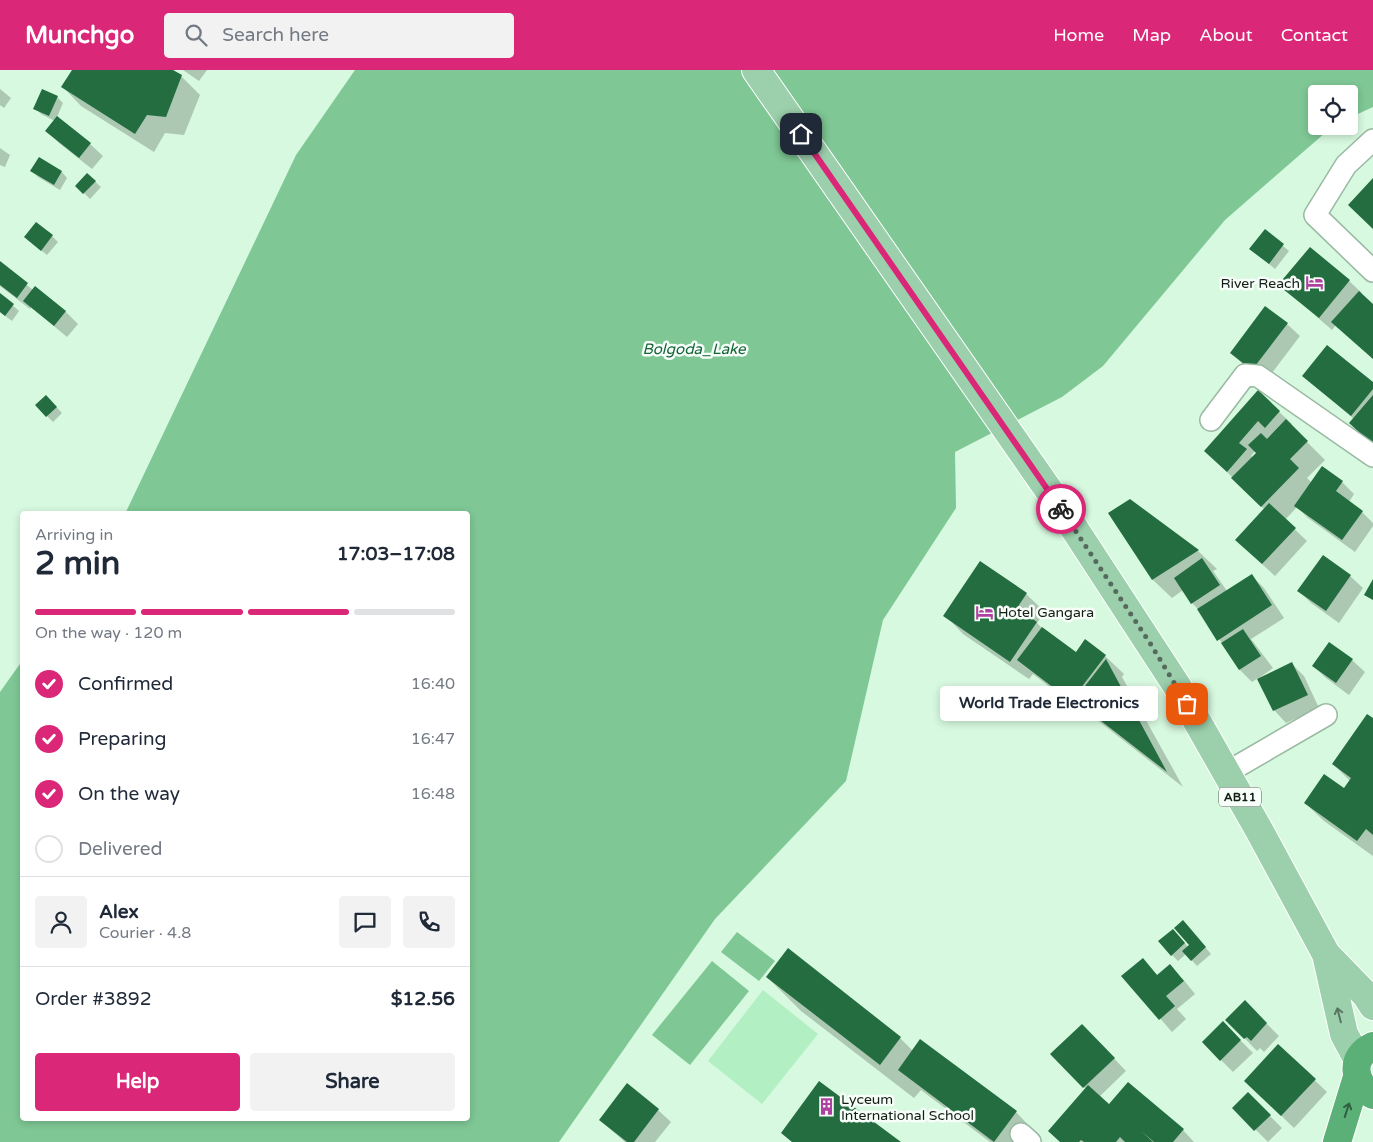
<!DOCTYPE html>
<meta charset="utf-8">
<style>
body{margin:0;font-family:"Varela Round",sans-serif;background:#f2f2f3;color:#1f2937;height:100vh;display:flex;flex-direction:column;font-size:19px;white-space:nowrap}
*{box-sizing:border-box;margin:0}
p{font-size:16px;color:#747a83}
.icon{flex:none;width:28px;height:28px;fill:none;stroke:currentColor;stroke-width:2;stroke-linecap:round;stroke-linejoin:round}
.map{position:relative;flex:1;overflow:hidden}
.sheet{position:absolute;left:20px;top:441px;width:450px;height:610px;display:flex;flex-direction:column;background:#fff;border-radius:5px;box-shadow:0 2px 8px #0003}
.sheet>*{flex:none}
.fabs{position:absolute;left:1308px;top:15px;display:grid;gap:10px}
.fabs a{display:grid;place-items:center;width:50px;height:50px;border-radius:5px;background:#fff;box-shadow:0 2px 8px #0003;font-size:25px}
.pin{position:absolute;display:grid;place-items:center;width:42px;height:42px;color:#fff;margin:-21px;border-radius:10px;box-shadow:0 2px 8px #0006}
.courier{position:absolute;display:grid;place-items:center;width:50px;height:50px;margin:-25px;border:4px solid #db2777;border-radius:50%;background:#fff;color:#222;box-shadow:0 1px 6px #0007}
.bubble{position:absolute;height:35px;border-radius:5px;background:#fff;box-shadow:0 2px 8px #0003;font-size:16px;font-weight:700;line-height:35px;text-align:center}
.head em{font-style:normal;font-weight:700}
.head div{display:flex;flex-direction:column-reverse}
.head{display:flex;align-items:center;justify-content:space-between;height:85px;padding:0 15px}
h1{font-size:32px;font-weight:700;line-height:38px}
.bar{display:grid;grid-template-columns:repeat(4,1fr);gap:8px 5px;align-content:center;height:60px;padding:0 15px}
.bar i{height:6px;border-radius:4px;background:#e0e1e3}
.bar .active{background:#db2777}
.bar p{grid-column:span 4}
.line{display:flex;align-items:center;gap:12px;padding:0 15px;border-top:1px solid #e0e1e3}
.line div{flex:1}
.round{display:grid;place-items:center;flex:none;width:52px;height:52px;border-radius:5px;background:#f2f2f3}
ol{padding:0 15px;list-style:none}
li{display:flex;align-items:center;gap:15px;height:55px}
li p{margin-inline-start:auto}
li .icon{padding:5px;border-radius:50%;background:#db2777;color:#fff;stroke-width:4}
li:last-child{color:#747a83}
li i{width:28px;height:28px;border:2px solid #e0e1e3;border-radius:50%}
.action{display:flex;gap:10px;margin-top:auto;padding:10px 15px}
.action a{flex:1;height:58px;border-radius:5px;background:#db2777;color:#fff;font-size:20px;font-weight:700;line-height:58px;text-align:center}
.action a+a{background:#f2f2f3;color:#1f2937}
header{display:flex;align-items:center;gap:30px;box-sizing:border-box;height:70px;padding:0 25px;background:#db2777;color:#fff}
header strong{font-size:24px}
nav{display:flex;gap:28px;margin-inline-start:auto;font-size:18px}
.search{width:350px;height:45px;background:#f2f2f3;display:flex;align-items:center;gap:12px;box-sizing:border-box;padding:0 18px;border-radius:5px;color:#747a83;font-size:19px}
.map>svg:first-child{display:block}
</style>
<header>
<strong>Munchgo</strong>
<div class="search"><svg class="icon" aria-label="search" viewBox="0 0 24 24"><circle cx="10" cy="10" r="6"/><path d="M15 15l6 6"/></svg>Search here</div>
<nav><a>Home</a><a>Map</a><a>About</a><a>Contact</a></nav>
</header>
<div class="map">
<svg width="1373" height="1072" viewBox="0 0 1373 1072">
<rect width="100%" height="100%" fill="#d7f9df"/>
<!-- green -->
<path fill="#b2efc3" d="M763,920l55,44 -56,70 -54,-43z"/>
<!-- water -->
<path fill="#7fc895" d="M355,0h1018v37l-24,11v-24h-33v32h17l-108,94 -122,146 -41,31 -107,55 1,56 -73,112 -37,161 -131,138 -156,223h-559v-450l22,-31v458h446v-605h-343l171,-359z
M737,862l38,29 -16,20 -38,-29z
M712,891l37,30 -59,74 -38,-30z"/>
<!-- shadow -->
<path fill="#0003" fill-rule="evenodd" d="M74,0h97l10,6 19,19 -16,40 -19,-2 -11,19 -73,-46 -18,-19z
M183,0h24l-8,11z
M0,19l11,9 -7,10 -4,-3z
M57,27l6,6 -6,14 33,27 13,12 -11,13 -33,-26 -12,-12 8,-10 -14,-7 -6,-6z
M0,78l10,7 -5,12 -5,-2z
M39,88l23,14 5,6 -7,12 -22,-13 -6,-6z
M87,104l14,13 -11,12 -13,-13z
M1265,161l24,20 -14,18 -24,-20z
M52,166l6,6 -11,13 -16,-13z
M1310,178l39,33 13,12 -1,2 12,11v53l-37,-34 -4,5 -52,-45z
M0,193l33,27 2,-3 31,25 12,12 -11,13 -36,-30 -1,2 -30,-23z
M0,224l19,17 -7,10 -12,-9z
M1287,254l13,12 -35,46 -21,-17 -13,-12z
M1303,305l70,9v61l-23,-22 4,-4z
M1258,322l34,32 -2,1 35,35 -18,18 5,5 30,-1 12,12 -5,8 13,10 11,11v3l-18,26 -47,-34 -11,-11 -12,13 22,21 -32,35 -26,-24 16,-42 -47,-47zM1255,381l3,2 -5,5 -2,-2z
M46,326l16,17 -9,9 -17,-17z
M1130,430l68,51 19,18 -4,2 14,20 25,-15 12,12 20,30 -33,21 22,29 -14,10 1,1 32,-15 12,12 15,32 -33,15 -12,-13 -16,-32 -6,4 -12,-12 -39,-58 -9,-9 -9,-13 -11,8 -19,-18 -43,-67z
M1350,506l13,12 -24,35 -28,-20 -12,-12z
M1026,524l19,18 -8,11 5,5 34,26 29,2 19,18 -2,3 61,110 -91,-71 -1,3 -58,-45 -4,5 -66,-45 -18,-19z
M1329,573l23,17 13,12 -16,23 -23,-17 -13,-12z
M1373,650v136l-49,-35 -19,-18 39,-13 6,-9 -17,-17z
M1189,858l22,26 -14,12 -11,-12 -8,7 -6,-6 7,-19 9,11 3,-2z
M1142,889l16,17 24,2 13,16 -18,15 9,10 -14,13 -49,-56z
M767,907l133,61 13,13 103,61 18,19 -8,11h-36l-69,-52 -7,8 -113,-87z
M1245,932l34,34 -15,16 -4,-4 -3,3 -30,-31z
M1223,953l30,30 -20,19 -30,-30z
M1082,955l44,46 -27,26 15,13 69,20 11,12h-134l26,-53 -34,-35z
M1279,976l48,46 -33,36 -36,-35z
M627,1015l31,25 13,12 -16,20h-30l-25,-22z
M1248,1024l34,34 -14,14 -34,-34z"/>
<!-- building -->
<path fill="#236d40" d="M72,0h101l9,5 -16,42 -19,-2 -12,19 -74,-47z
M42,19l16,7 -9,20 -16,-7z
M57,46l34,27 -12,15 -34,-27z
M39,87l23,14 -8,14 -24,-14z
M87,103l9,8 -13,13 -8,-8z
M1373,108v51l-25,-24z
M36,152l17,13 -12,16 -17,-14z
M1265,159l19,15 -15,20 -20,-15z
M1310,177l40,33 -31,38 -41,-33z
M0,191l28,22 -11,15 -17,-13z
M35,216l31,25 -12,15 -31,-25z
M1359,221l14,13v55l-42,-37z
M0,223l14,11 -9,12 -5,-4z
M1265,236l23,17 -36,47 -22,-17z
M1327,275l46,37v7l-22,27 -49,-40z
M1258,320l22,21 -15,17 -7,-7 -19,22 8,6 -20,23 -23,-21z
M46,325l11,12 -11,10 -11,-12z
M1373,325v50l-24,-22z
M1286,349l22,22 -18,18 9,9 -38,39 -30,-29 25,-25 -8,-8 13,-12 6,6z
M1322,396l21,15 -7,10 27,20 -21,29 -48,-34z
M1130,429l69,51 -47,30 -44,-67z
M1269,433l27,25 -34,36 -27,-24z
M1323,485l28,20 -25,36 -29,-20z
M1202,488l18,27 -29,19 -17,-26z
M980,491l47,32 -10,15 20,14 -27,40 -67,-46z
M1252,504l20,31 -55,36 -20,-32z
M1373,509v21l-9,-5z
M1042,557l34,25 9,-13 21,16 -35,46 -54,-41z
M1243,559l18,27 -22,14 -18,-27z
M1329,572l24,17 -17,24 -24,-17z
M1106,589l61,113 -93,-72z
M1292,592l16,33 -35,16 -16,-32z
M1367,644l6,4v117l-7,-6 -9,12 -53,-38 20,-29 20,14 7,-10 -19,-14z
M1183,850l23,27 -15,14 -9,-10 7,-6 -15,-17z
M1173,859l12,14 -14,13 -13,-15z
M788,878l113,89 -21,28 -114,-88z
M1143,888l14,17 13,-11 14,17 -18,15 9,10 -16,14 -38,-44z
M1245,930l22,23 -16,18 -4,-4 -3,2 -19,-19z
M1223,951l18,19 -21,21 -18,-19z
M1082,954l33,34 -32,30 -33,-34z
M920,969l97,72 -23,31 -96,-72z
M1278,974l38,35 -35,37 -37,-35z
M819,1011l82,61h-109l-11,-9z
M1128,1012l56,47 -11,13h-19l-13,-11 12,11h-28l-5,-5 -4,5h-32l-3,-2 -2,2h-19l-12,-11 40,-46 21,19z
M627,1013l32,26 -25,33h-7l-28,-22z
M1248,1022l23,23 -17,16 -22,-23z"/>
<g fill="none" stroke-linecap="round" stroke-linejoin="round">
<defs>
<path id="street" d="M1373,70l-27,25 -31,50 58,56
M1211,350l34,-45 13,1 115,80
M1226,703l100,-58
M1021,1064l9,8"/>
<path id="primary" d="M756,0l301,432 120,184 82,144 67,124 40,41 7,11
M1326,884l18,80 14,26"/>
<path id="highway" d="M1373,976c-24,11 -20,37 0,49
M1337,1072l20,-65"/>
</defs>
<!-- street casing -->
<use href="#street" stroke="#99b9a2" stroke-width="24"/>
<!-- primary casing -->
<use href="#primary" stroke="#fff" stroke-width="30"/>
<!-- highway casing -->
<use href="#highway" stroke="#fff" stroke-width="30"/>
<!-- street -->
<use href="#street" stroke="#fff" stroke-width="21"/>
<!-- primary -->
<use href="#primary" stroke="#9cd0ad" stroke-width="28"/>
<!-- highway -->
<use href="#highway" stroke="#5ab077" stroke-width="28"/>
</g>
<!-- one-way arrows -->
<defs><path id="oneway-shaft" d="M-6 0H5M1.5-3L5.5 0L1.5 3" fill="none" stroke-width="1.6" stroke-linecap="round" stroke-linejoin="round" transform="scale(1.25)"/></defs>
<use stroke="#567661" href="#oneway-shaft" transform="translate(1339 945) rotate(-104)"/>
<use stroke="#325f41" href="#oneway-shaft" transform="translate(1347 1040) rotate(-72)"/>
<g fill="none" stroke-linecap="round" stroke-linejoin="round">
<!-- done -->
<path stroke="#566a5c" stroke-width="5" stroke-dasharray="0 9" d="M1061,439l89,134 37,61"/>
<!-- route -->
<path stroke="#db2777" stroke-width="6" d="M801,64l260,375"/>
</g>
<!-- icons -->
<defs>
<symbol id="hotel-bare" viewBox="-9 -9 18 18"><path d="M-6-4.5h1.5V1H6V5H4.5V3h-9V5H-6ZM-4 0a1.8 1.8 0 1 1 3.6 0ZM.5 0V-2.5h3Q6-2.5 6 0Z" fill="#ae41a0" stroke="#f7fef9" stroke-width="2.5" paint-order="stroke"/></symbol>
<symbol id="building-bare" viewBox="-9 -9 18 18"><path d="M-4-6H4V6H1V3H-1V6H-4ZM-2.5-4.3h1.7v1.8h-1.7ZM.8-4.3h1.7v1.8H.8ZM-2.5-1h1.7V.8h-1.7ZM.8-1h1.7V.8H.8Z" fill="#ae41a0" stroke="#f7fef9" stroke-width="2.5" paint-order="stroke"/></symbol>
</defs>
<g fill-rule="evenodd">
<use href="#hotel-bare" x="1302" y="200" width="25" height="25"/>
<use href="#hotel-bare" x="972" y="530" width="25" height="25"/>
<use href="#building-bare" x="814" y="1024" width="25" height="25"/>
</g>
<g text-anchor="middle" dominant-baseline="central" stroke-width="5" stroke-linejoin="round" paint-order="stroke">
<!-- shield labels -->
<rect fill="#f7fef9" stroke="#566059" stroke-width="1" x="1219" y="717.5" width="42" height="19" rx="4"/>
<g font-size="12" font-weight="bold" fill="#111d15">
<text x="1240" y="727">AB11</text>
</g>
<!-- poi labels -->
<g font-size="14" fill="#111d15" stroke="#f7fef9" text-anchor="start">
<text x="1300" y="213" text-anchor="end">River Reach</text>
<text x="998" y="542">Hotel Gangara</text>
<text x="841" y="1029">Lyceum<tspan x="841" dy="16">International School</tspan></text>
</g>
<!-- water labels -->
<g font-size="15" font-style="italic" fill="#136537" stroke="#f7fef9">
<text x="694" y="279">Bolgoda_Lake</text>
</g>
</g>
</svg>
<div class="fabs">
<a><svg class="icon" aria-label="locate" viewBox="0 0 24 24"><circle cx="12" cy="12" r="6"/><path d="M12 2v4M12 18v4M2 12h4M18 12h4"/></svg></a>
</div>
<div class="pin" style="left:1187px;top:634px;background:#ea580c"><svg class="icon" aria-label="bag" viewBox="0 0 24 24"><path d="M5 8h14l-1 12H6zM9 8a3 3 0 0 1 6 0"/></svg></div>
<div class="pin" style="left:801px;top:64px;background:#1f2937"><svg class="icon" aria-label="home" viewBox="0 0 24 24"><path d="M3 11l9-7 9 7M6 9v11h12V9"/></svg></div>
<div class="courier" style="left:1061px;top:439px"><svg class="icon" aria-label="bike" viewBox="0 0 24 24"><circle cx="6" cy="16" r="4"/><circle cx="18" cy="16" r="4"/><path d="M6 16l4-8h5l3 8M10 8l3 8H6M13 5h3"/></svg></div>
<div class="bubble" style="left:940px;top:616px;width:218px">World Trade Electronics</div>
<section class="sheet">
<div class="head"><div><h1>2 min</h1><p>Arriving in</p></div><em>17:03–17:08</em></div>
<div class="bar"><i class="active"></i><i class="active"></i><i class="active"></i><i></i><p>On the way · 120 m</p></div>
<ol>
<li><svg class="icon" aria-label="check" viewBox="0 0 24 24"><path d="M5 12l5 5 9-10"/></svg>Confirmed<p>16:40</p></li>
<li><svg class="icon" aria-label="check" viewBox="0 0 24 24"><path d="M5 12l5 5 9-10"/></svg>Preparing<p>16:47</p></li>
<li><svg class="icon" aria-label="check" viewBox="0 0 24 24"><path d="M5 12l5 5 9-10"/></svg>On the way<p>16:48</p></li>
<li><i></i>Delivered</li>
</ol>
<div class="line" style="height:90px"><a class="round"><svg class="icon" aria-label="person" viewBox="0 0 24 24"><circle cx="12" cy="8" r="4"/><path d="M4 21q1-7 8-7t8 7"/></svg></a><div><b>Alex</b><p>Courier · 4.8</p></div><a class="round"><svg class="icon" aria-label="chat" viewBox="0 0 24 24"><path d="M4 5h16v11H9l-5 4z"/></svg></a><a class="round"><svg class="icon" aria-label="phone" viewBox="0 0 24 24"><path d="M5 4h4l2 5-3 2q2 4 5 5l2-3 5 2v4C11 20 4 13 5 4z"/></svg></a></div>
<div class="line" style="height:65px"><div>Order #3892</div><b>$12.56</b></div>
<div class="action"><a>Help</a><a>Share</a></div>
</section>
</div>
